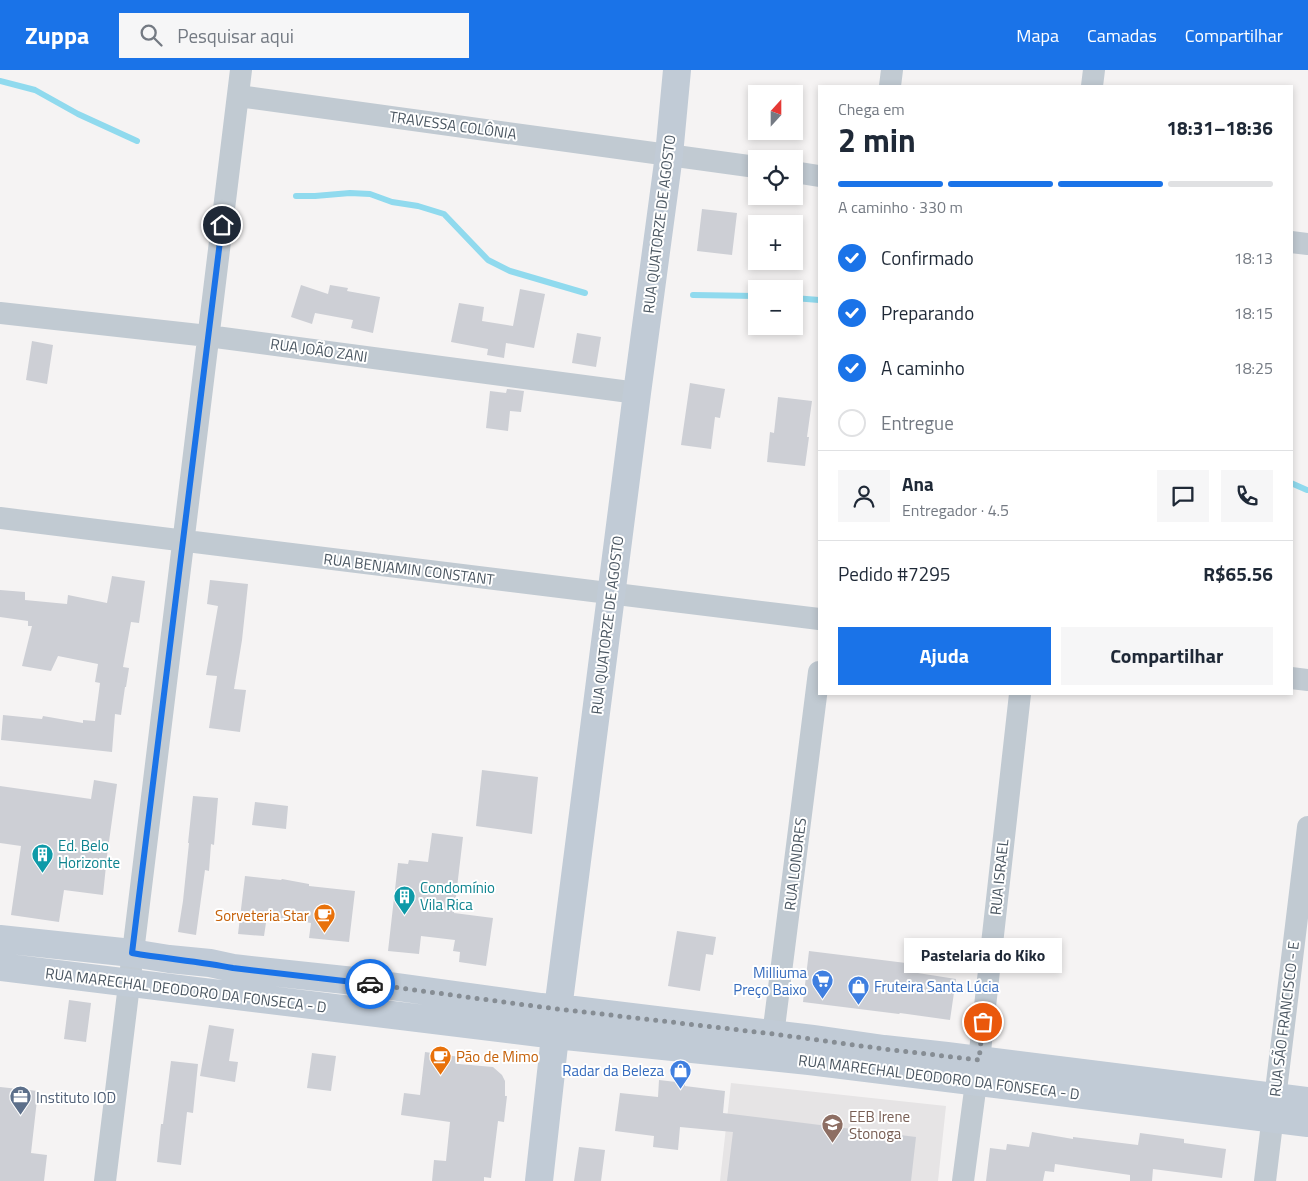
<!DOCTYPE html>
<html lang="pt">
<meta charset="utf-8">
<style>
body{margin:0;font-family:"Titillium Web",sans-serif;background:#f6f6f7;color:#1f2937;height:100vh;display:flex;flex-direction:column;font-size:19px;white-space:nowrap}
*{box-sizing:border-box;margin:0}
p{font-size:16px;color:#747a83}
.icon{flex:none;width:28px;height:28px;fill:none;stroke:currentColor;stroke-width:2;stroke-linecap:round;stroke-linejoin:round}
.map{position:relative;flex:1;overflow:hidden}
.details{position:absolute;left:818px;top:15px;width:475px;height:610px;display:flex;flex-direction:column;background:#fff;border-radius:0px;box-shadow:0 2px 8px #0003}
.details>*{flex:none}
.needle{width:32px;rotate:21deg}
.fabs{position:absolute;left:748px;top:15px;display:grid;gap:10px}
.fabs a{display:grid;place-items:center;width:55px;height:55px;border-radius:0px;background:#fff;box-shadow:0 2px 8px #0003;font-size:25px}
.pin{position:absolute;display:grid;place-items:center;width:42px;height:42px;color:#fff;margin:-21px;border:2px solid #fff;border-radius:50%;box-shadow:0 1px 5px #0007}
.courier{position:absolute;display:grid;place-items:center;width:50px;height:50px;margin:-25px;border:4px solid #1a73e8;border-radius:50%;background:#fff;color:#222;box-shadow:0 1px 6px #0007}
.bubble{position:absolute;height:35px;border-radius:0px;background:#fff;box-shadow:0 2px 8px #0003;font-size:16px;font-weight:700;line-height:35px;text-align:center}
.summary em{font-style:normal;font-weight:700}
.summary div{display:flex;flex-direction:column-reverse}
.summary{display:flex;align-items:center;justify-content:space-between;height:85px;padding:0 20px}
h1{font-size:32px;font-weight:700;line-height:38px}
.bar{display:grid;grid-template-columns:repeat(4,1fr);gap:8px 5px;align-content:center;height:60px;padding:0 20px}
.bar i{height:6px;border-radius:4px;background:#e0e1e3}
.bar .active{background:#1a73e8}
.bar p{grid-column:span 4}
.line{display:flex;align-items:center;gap:12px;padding:0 20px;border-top:1px solid #e0e1e3}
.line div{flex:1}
.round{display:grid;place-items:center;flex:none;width:52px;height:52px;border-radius:0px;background:#f6f6f7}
ol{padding:0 20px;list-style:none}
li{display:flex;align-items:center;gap:15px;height:55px}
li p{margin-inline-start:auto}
li .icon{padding:5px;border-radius:50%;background:#1a73e8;color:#fff;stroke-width:4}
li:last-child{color:#747a83}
li i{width:28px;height:28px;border:2px solid #e0e1e3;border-radius:50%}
.primary-button{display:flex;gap:10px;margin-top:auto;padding:10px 20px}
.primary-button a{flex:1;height:58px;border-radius:0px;background:#1a73e8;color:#fff;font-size:20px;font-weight:700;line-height:58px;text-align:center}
.primary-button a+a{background:#f6f6f7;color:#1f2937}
header{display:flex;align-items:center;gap:30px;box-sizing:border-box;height:70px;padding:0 25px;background:#1a73e8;color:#fff}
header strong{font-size:24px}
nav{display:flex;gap:28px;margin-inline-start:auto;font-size:18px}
.search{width:350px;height:45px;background:#f6f6f7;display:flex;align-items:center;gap:12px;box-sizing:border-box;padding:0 18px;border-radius:0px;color:#747a83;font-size:19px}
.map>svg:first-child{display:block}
</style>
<header>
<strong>Zuppa</strong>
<div class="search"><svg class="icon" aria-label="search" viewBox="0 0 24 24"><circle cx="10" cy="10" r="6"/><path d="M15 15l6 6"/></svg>Pesquisar aqui</div>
<nav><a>Mapa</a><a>Camadas</a><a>Compartilhar</a></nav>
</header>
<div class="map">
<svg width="1308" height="1111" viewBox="0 0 1308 1111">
<rect width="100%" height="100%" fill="#f5f3f3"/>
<!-- education -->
<path fill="#e6e4e5" d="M731,1013l215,23 -8,75h-218z"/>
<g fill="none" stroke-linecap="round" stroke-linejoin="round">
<!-- stream -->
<path stroke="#90daee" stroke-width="6" d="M0,11l35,9 43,24 59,27
M296,126h19l35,-3 20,1 22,8 26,4 26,8 44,46 22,11 75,22
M693,225l63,1
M794,228l25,2
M1291,413l16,7"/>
</g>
<!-- building -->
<path fill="#cdcfd5" d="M702,139l35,4 -5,42 -35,-4z
M301,215l27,9 2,-9 18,3 -1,3 33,6 -7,36 -22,-5 2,-8 -38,-7 -3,11 -21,-7z
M520,219l25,5 -11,54 -28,-5 -2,15 -17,-3 1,-6 -37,-7 8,-39 25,4 -2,14 31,5z
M577,263l24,4 -5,30 -24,-4z
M32,271l21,4 -6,39 -21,-4z
M690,313l35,6 -5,29 -5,-1 -4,32 -30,-4z
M507,319l17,2 -3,21 -11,-1 -2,20 -22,-3 4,-37 16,2z
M778,327l34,4 -5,36h2l-4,29 -38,-4 3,-30 4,1z
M112,506l33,5 -6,42 -8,-1 -8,45 6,1 -3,19h-1l-4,28 -6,-1 -3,38 -111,-12 2,-25 39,4 1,-3 40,7v-3l12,1 5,-38 -5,-1 3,-18 -40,-8 -7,15 -29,-5 10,-40h-4v-5l-28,-4v-27l25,2v8l42,4 1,-9 39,8z
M210,510l38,4 -6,56 -8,49 12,1 -6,42 -31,-4 8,-52 -11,-1 12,-69 -11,-2z
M482,700l56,7 -6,57 -56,-8z
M94,710l23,4 -10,72 -4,39 -39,-5 -5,32 -48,-7 10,-69 -21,-3v-57l91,13z
M193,726l25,2 -4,47 -3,-1 -2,27 -4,-1 -9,65 -18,-3 5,-31 6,-58h-1z
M255,732l33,4 -2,23 -34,-4z
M432,763l31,4 -9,76 39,5 -7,48 -27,-4 1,-10 -7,-1 2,-11 -34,-4 -2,18 -31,-3 10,-88 10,1 1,-4 19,2z
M245,806l36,4 1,-1 27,5v2l46,5 -6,51 -40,-4 2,-15 -44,-7 -3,20 -26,-2z
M677,861l39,6 -3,18 -7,-1 -6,37 -32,-5z
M809,881l97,12 -1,8 51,8 -6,41 -50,-7 -1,1 -96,-12z
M69,930l22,3 -5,39 -22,-3z
M209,955l25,4 -5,32 9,1 -3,20 -35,-6z
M425,982l35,5 -1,7 34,3 9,8 3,6v15h2l-3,26 -6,-1 -7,57 -7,-1v4h-52l2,-21 12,1 4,-39 -49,-7 3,-22 16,2z
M312,983l24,3 -5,35 -24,-3z
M171,991l27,3 -5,49 -6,-1 -6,53 -24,-3 4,-38h2z
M659,1010l26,3v3l40,5 -2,22 193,24 -5,44h-184l6,-49 -53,-5 -2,23 -25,-3 1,-11 -39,-5 5,-38 38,4z
M0,1017l38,4 -7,62 16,2 -3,26h-44z
M1032,1062l41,7v-2l65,8 2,-12 44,6v4l42,6 -4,29 -69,-9 -1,12h-22v-6l-75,-11 -1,8 -9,-1 -2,10h-57l4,-33 16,2 1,-6 22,3z
M579,1077l26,3 -4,31h-27z"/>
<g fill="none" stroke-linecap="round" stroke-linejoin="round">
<!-- street -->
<path stroke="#c1cad2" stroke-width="22" d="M890,16l2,-16
M1092,16l2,-16
M238,26l518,71
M794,102l25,4
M1291,172l17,2
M0,243l208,23 429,57
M0,448l819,101
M1291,608l17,2
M771,981l48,-379
M105,1111l136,-1111
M963,1111l16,-121 41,-366
M1265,1111l43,-354"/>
<!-- secondary -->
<path stroke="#c1cbd6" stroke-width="28" d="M0,869l132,14 37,6 41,4 23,5 121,13 187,26 33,3 239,29 71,10 63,7 328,41 33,4
M0,897l556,68 253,26 499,62
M539,1111l19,-172 79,-616 32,-238 8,-85"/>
</g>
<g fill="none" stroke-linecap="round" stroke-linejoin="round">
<!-- done -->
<path stroke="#868d94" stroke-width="5" stroke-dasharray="0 9" d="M370,914l171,23 233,27 110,15 95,11 4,-38"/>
<!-- route -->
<path stroke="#1a73e8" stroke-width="6" d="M222,155l-90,728c34,6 67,8 101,15l137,16"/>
</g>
<!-- icons -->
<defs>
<symbol id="building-pin" viewBox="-11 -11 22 30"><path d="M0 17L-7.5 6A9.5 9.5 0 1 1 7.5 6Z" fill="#0f9aa8" stroke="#fff"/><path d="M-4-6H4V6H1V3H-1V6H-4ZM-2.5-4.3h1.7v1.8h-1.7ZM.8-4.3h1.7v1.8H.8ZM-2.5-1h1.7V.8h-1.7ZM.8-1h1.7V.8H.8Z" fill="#fff"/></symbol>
<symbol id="cafe-pin" viewBox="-11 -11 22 30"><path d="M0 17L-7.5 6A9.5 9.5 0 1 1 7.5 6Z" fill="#e8710a" stroke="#fff"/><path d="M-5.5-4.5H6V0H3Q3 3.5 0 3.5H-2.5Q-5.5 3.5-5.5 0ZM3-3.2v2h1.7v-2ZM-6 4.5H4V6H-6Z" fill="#fff"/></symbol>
<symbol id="supermarket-pin" viewBox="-11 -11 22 30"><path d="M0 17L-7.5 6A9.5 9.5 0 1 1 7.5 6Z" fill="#3f7fe0" stroke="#fff"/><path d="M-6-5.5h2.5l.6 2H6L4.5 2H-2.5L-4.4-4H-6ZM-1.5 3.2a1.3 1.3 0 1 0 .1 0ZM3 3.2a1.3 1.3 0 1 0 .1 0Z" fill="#fff"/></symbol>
<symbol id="shop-pin" viewBox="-11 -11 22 30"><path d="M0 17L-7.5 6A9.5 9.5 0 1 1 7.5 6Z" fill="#3f7fe0" stroke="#fff"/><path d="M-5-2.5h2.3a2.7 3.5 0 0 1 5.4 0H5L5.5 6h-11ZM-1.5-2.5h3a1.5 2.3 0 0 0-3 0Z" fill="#fff"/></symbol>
<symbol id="office-pin" viewBox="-11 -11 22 30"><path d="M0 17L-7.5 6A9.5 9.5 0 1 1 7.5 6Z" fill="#5c6f8a" stroke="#fff"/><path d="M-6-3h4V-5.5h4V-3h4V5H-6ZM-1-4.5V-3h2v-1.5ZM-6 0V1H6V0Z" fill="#fff"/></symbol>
<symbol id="school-pin" viewBox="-11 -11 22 30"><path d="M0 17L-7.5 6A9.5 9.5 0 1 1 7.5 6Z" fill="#8d6e63" stroke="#fff"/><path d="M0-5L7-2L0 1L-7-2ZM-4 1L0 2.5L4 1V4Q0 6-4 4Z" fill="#fff"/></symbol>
</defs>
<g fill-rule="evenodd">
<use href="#building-pin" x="30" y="772" width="25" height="34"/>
<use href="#building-pin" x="392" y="814" width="25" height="34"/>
<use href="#cafe-pin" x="312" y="832" width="25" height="34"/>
<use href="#supermarket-pin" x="810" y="898" width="25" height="34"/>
<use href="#shop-pin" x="846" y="904" width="25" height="34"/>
<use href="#cafe-pin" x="428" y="974" width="25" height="34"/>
<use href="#shop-pin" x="668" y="988" width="25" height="34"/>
<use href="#office-pin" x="8" y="1014" width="25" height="34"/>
<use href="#school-pin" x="820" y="1042" width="25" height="34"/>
</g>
<g text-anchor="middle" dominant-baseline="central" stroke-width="4" stroke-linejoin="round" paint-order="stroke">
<!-- street labels -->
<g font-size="15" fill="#4a5661" stroke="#fff">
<text transform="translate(453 55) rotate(8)">TRAVESSA COLÔNIA</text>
<text transform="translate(659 154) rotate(-83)">RUA QUATORZE DE AGOSTO</text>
<text transform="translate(319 280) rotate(8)">RUA JOÃO ZANI</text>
<text transform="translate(409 499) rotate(7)">RUA BENJAMIN CONSTANT</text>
<text transform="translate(607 555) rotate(-83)">RUA QUATORZE DE AGOSTO</text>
<text transform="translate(795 794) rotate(-83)">RUA LONDRES</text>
<text transform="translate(999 807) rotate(-84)">RUA ISRAEL</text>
<text transform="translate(186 920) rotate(7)">RUA MARECHAL DEODORO DA FONSECA - D</text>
<text transform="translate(1284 949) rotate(-83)">RUA SÃO FRANCISCO - E</text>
<text transform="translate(939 1007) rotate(7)">RUA MARECHAL DEODORO DA FONSECA - D</text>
</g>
<!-- culture labels -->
<g font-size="15" fill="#0d838f" stroke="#fff" text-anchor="start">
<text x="58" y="775">Ed. Belo<tspan x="58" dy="17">Horizonte</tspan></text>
<text x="420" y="817">Condomínio<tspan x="420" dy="17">Vila Rica</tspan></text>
</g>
<!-- food labels -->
<g font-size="15" fill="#c56008" stroke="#fff" text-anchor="end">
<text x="309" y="845">Sorveteria Star</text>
<text x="456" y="986" text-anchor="start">Pão de Mimo</text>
</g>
<!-- shop labels -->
<g font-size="15" fill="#366cbe" stroke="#fff" text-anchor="end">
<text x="807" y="902">Milliuma<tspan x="807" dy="17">Preço Baixo</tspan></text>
<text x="874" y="916" text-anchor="start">Fruteira Santa Lúcia</text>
<text x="664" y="1000">Radar da Beleza</text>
</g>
<!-- service labels -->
<g font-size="15" fill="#4e5e75" stroke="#fff" text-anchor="start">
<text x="36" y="1027">Instituto IOD</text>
</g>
<!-- education labels -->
<g font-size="15" fill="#785e54" stroke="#fff" text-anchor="start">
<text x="849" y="1046">EEB Irene<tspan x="849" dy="17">Stonoga</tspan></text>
</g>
</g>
</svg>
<div class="fabs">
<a><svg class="needle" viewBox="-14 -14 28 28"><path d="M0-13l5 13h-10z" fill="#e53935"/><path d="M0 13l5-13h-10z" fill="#747a83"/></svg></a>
<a><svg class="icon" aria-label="locate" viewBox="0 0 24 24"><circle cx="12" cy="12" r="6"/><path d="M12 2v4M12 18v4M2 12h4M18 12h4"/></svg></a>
<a>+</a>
<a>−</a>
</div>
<div class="pin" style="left:983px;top:952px;background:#ea580c"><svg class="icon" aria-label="bag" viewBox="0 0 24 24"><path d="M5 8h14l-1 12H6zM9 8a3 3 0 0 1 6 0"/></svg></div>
<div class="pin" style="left:222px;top:155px;background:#1f2937"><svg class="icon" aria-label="home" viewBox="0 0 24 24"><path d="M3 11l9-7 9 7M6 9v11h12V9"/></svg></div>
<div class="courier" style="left:370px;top:914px"><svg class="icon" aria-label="car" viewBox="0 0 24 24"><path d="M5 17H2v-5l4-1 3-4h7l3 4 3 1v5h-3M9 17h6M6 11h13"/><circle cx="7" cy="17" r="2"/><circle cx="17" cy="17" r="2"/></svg></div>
<div class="bubble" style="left:904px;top:868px;width:158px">Pastelaria do Kiko</div>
<section class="details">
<div class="summary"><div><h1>2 min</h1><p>Chega em</p></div><em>18:31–18:36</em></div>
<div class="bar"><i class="active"></i><i class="active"></i><i class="active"></i><i></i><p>A caminho · 330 m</p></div>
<ol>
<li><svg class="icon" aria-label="check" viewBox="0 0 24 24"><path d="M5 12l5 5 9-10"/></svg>Confirmado<p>18:13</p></li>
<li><svg class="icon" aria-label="check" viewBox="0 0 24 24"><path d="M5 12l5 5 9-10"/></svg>Preparando<p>18:15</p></li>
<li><svg class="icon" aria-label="check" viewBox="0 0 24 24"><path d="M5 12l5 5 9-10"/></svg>A caminho<p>18:25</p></li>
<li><i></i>Entregue</li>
</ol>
<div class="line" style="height:90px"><a class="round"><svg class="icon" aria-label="person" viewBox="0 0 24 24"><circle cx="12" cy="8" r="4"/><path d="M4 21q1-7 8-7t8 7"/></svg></a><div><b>Ana</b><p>Entregador · 4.5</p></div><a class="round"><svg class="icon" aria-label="chat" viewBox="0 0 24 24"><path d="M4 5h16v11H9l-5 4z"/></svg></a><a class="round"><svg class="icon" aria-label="phone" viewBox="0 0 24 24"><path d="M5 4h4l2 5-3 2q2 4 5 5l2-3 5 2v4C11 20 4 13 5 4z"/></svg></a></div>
<div class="line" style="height:65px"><div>Pedido #7295</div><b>R$65.56</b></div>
<div class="primary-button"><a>Ajuda</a><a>Compartilhar</a></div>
</section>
</div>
